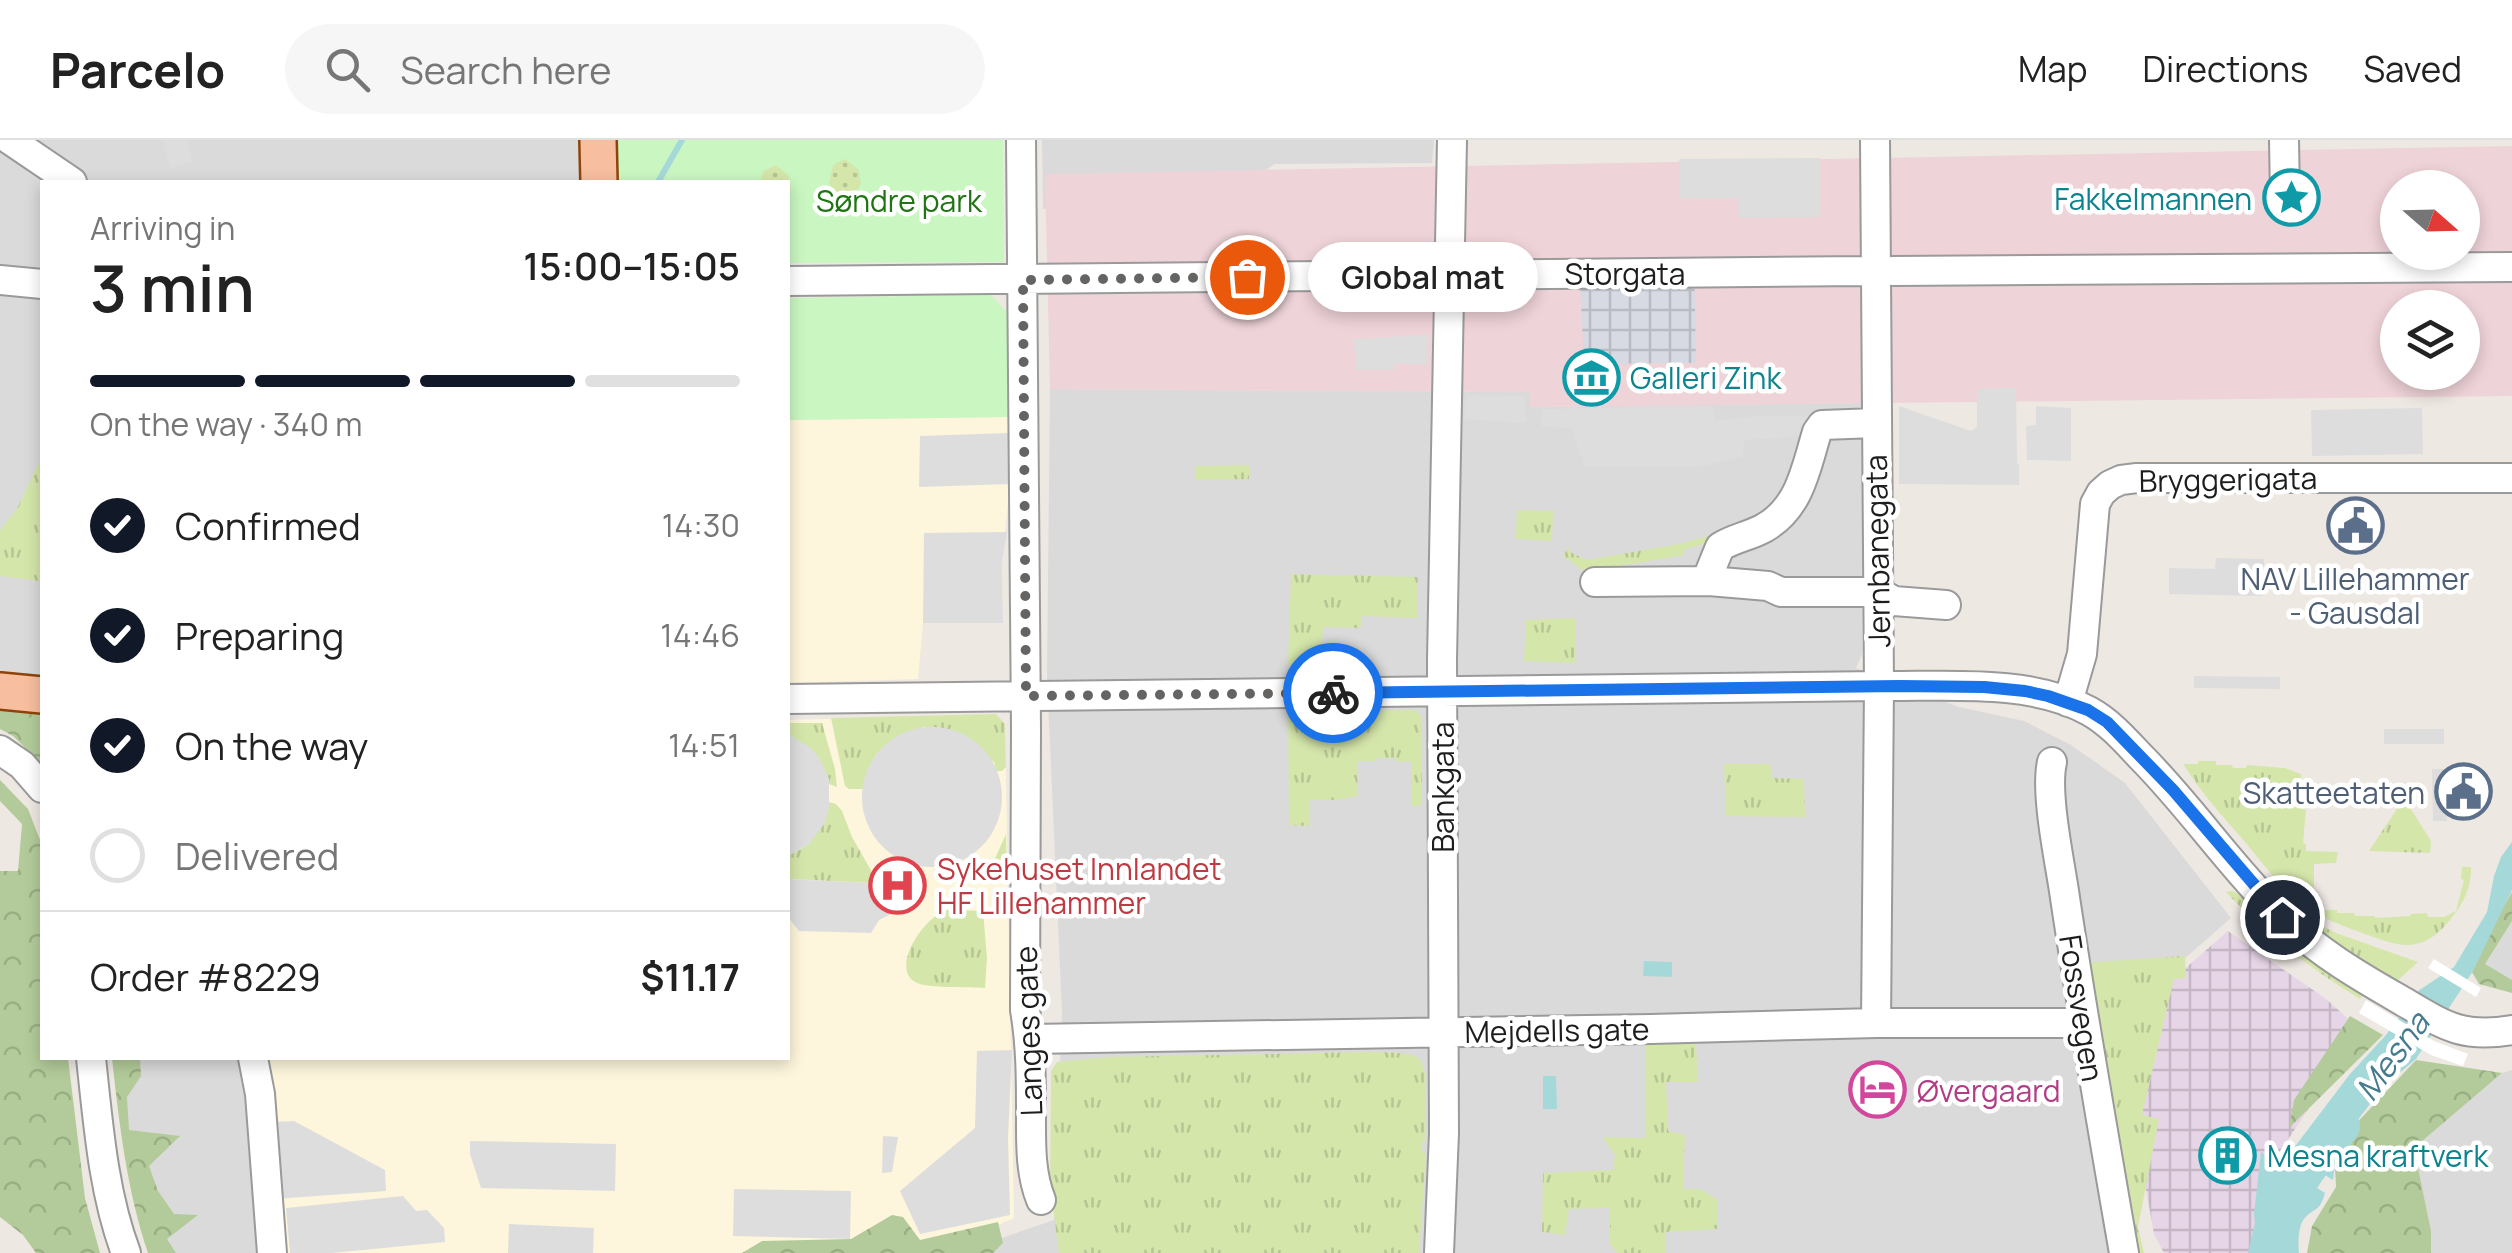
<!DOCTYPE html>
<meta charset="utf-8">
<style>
body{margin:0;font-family:Manrope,sans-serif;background:#f6f6f6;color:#222;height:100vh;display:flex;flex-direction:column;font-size:38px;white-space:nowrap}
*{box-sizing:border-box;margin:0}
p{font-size:32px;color:#767676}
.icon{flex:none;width:55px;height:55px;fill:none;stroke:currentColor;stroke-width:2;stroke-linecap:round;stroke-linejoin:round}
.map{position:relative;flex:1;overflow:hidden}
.details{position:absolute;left:40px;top:40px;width:750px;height:880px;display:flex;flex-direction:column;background:#fff;border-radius:0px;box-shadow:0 5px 15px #0003}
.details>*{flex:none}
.needle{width:65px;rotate:110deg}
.fabs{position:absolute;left:2380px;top:30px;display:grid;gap:20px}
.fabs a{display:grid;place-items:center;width:100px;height:100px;border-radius:50%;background:#fff;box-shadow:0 5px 15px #0003;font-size:50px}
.pin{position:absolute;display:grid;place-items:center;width:85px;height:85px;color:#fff;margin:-42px;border:5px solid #fff;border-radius:50%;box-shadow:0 2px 10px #0007}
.courier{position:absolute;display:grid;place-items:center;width:100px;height:100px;margin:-50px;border:8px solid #1a73e8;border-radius:50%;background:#fff;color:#222;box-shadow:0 2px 12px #0007}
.bubble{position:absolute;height:70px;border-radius:35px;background:#fff;box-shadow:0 5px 15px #0003;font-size:32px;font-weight:600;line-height:70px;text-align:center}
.summary em{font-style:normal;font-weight:600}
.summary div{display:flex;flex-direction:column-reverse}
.summary{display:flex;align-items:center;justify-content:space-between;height:170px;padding:0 50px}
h1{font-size:65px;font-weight:600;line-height:75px}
.bar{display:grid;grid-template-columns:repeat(4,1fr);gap:15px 10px;align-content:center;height:120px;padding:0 50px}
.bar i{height:12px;border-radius:8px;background:#e0e0e0}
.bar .selected{background:#111827}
.bar p{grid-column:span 4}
.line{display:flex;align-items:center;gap:25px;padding:0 50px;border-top:2px solid #e0e0e0}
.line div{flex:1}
ol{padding:0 50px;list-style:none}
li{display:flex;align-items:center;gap:30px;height:110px}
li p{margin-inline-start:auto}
li .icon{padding:10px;border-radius:50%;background:#111827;color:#fff;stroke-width:4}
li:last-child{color:#767676}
li i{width:55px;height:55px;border:5px solid #e0e0e0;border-radius:50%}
header{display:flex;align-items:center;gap:60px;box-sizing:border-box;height:140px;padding:0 50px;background:#fff;border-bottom:2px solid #e0e0e0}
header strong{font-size:48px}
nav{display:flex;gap:55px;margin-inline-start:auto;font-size:35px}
.search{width:700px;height:90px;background:#f6f6f6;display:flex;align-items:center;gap:25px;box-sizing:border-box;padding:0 35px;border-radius:55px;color:#767676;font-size:38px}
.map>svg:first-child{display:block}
</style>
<header>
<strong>Parcelo</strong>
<div class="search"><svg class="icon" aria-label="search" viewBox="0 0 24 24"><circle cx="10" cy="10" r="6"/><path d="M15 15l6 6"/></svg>Search here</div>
<nav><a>Map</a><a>Directions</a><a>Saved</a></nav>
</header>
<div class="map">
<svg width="2512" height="1113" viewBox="0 0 2512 1113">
<defs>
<pattern id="industrial-grid" width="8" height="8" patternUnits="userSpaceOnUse" patternTransform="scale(2.5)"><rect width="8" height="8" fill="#e6d5e6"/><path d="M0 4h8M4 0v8" fill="none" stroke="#c5b6c5"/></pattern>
<pattern id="grass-tufts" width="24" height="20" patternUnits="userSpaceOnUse" patternTransform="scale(2.5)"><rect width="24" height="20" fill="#d5e6ab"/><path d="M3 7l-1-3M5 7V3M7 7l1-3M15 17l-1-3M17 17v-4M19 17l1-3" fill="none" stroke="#b6c593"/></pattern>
<pattern id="forest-crowns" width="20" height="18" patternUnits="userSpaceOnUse" patternTransform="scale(2.5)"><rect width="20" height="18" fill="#b3cb9a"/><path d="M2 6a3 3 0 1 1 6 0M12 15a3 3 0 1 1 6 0" fill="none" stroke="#9aae84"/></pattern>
<pattern id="garden-dots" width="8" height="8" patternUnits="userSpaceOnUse" patternTransform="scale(2.5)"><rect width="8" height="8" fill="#d5e6ab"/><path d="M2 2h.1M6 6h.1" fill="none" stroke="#b6c593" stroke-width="1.8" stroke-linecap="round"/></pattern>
<pattern id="plaza-grid" width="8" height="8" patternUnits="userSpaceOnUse" patternTransform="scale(2.5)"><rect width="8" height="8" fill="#d7dae3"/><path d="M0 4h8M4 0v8" fill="none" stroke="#b8bbc2"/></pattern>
</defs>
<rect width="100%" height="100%" fill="#eee8e3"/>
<!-- residential -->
<path fill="#dbdada" d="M0,0h581v42h-539v498l-42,-4z
M1042,0h392l-2,23 -157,1 -68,44 -164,1z
M1050,249l481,3v15l334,-4 -3,251 -6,14 103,39 65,14 47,24 54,38 106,135 -155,135 33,200h-1151l96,-33 8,-208 -15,-334z
M2512,771v72l-34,-18z
M121,918h119l15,105 7,90h-101l-19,-47 -20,-117z
M2512,930v183h-81v-22l-17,-83 88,-75z"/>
<!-- commercial -->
<path fill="#eed3d8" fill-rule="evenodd" d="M2512,6v250l-982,11v-15l-480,-3 -5,-215zM2398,48h64v64h-64zM2398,168h64v64h-64z"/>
<!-- industrial -->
<path fill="url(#industrial-grid)" d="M2228,791l98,68 35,31 -96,144 -8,79h-93l-10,-19 -37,-206z"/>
<!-- education -->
<path fill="#fdf6dc" d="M1008,277l2,67 -8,77 1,62h-80l-5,56 -130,4v-263z
M994,575l11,9 9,494 -83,35h-648l-17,-195h522v-338z"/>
<!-- grass -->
<path fill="url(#grass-tufts)" d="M41,318l1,17 -3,3 3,32v69l-3,2 -39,-5v-46l17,-21z
M1249,325v14l-53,1v-14z
M1517,370l36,1 -1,30 -36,-2z
M1734,389l-15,10 -36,11 1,5 -99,17 -22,-16 7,-10v6l17,8 92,-16z
M1291,434l127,3 -1,41 -55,-2 -2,12 -37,-1 -2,39 -33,-1z
M1575,478l1,45 -52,-2 2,-41z
M1415,570l6,6 1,89 -10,1v-44l-17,-1v-3h-19l-1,3h-17l-1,35 -20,4h-27l-1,26 -20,-1 -1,-114z
M996,574l9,10 1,43 -4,4h-6l-2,-9 -69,-35c-35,10 -56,23 -61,62h-15l-4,-3 -14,-68z
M788,583h34l13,46 2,18 -8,-3v-5l-36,-42 -5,-3z
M2198,621h18v4h16l1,3h13l1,-3 38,3 16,6 2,35 3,1 -3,33 3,1v7l32,1 -2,11 -22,1v42h8l1,4h14v3h17l1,3h20v2l35,-2 1,-2 16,-1 1,4h16l12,-6 8,-31 -3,-1 1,-12h9c1,24 -12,44 -28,61 -26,26 -48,17 -78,6 -19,-7 -39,-14 -56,-25 -25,-17 -45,-44 -64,-67 -22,-25 -44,-50 -62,-78h15z
M1724,624h46l2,14 32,1 1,38 -79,-1z
M2404,658l27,43 -1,12 -61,-2z
M829,662l7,2 6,7 10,26 20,35v11l-84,-4v-23l21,-12 20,-36z
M1006,694l1,39 -3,7 -8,4 -18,-1 11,-11z
M2232,751l7,3 124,99 -3,6c-50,-31 -94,-64 -134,-107z
M947,770l36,1 4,47 -2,30c-17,-1 -50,0 -65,-4 -35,-11 5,-69 27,-74z
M2298,774l38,19 82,29 -22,20 -46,-27z
M2185,816l1,22 -12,1 -32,136 17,4 -21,108 6,26h-12l-50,-290z
M1646,904h50l2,38h-32l2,49 17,4 -2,54h17l18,11 -1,29 -52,3v21h-48l-7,-9v-36l-41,1 -4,26 -23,-3 1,-59 70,-3 2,-15 -12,-18 42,1z
M1322,913c17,0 86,-4 96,5 5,4 5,10 7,15v68l-3,2v8l4,3 -7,99h-360l-9,-69 1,-113 6,-9 52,-5z"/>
<!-- forest -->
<path fill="url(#forest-crowns)" d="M0,570l42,5v49l-29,-28 -13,-7z
M0,640l28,29 14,36v213h26l17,140 15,55h-64l-13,-18 -23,-18v-346h18l4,-47 -22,-23z
M2512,752v29l-27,43 27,16v13l-33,-9 -10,-17z
M2350,876l33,19 -94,93 5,-28z
M112,918h28l1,18 -14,21 2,33 51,6 -31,30 9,25 16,23 24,1 -31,24 9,14h-28c-21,-62 -29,-130 -36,-195z
M2416,920l86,13 -88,75 17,83v22h-124l5,-27 24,-39 -2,-40z
M892,1075l11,2 17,23 78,-18 5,21 -10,10h-251l20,-12 89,-2z"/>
<!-- park -->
<path fill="#c9f6c1" d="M617,0h386l1,122 -216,1v-81h-171z
M991,155l16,17 1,105 -220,3v-122z"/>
<!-- garden -->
<path fill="url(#garden-dots)" d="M845,19l14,11 2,14 -8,13 -17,-1 -7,-13 4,-18z
M776,25l13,11 2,13 -3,7v-14h-27l2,-11z"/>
<!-- parking -->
<path fill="#ddd" d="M162,0h24l6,22 -22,6z
M1820,18v59l-81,1 -1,-20h-58l-1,-39z
M1427,195l1,30 -33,-2 -1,7h-38l-2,-31z
M2016,248l1,75 2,1v21l-120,-1v-78l72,25 6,-4v-38z
M1466,255l58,1 3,27 -63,-4z
M1713,266l2,15 41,-5 73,1 -23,19 -61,4 -3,17 -43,10h-114l-14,-39 -29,-1v-18z
M2036,266l35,2v53l-44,-1 -1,-34 10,-1z
M2422,268l1,46 -111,2 -1,-46z
M1008,293l2,51 -91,3 1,-51z
M1007,392l-5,29 1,62h-80l1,-90z
M2216,418l48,1 -1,37 -94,-2v-26l46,1z
M2194,536l86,1v12l-86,-1z
M862 657a70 70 0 1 1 140 0a70 70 0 1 1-140 0Z
M2384,589h60v15h-60z
M788,594l24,15 7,9 10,21v29l-4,15 -16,21 -21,12z
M2432,629h14l1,52h-14z
M788,739l84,4 23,29 -16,8 -8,13 -72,-2 -11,-14z
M1012,910l-4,88 2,77 -90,19 -20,-43 75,-63 2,-77z
M294,981l91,49 1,21 -111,8 -5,-77z
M883,996l15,1 -6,35 -10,1z
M470,1001l146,3 -1,47 -134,-3 -11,-34z
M734,1049l117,2 -1,48 -117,-3z
M403,1056l13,15 11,-1 17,18 1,14 -113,11h-42l-4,-45z
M509,1084l85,4 -1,25h-85z"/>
<!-- plaza -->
<path fill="url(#plaza-grid)" d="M1694,118l2,105 -112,1 -5,-105z"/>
<!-- water -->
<path fill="#a5d9d9" d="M2512,702v48l-39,81 -57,88 -33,28 -46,60 -4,33 -43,-27 60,-79 36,-39 32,-44 36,-24 33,-55 7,-36 7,-19z
M1644,821l28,1v15l-29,-1z
M1556,936l1,33h-14v-33z
M2261,1012l64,41c-6,21 -10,13 -21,26 -6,8 -6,24 -5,34h-51l7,-30 -1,-9z"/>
<!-- pier -->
<path fill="#fff" d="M2434,819l47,29 -5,9 -48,-29z
M2366,860l68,41 34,13 -5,12 -32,-11 -72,-42z"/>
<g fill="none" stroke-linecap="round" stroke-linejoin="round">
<!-- stream -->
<path stroke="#a5d9d9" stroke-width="6" d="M658,42l24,-42"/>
<!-- river -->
<path stroke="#a5d9d9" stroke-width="38" d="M2276,1113c-4,-11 1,-20 4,-31 12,-38 36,-66 61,-96"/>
<defs>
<path id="minor" d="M10,0l62,42
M1021,0l5,588 -1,282c6,35 6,69 6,104 0,29 -1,59 10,86
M1875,0l4,546 -3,337
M2284,0l1,56
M1893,131l619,-4
M0,140l42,4
M788,141l1075,-10
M1709,441l59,5 13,6h97l16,9 52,4
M1595,442l114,-1v-7l11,-27c14,-9 30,-11 44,-19 36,-20 42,-60 53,-96l5,-7 54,-2
M788,559l1091,-13c64,1 151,-8 210,25 20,11 35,28 51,45 50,50 90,110 141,160 34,34 76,59 118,83 43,25 61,40 113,31
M2068,562l14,-48 13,-150 6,-11 9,-8 11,-5 16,-2h375
M0,610l22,15 20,23
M2052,622c-7,30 7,96 12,129 18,121 39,241 60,362
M1030,899l621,-10 225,-6h207
M91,918c7,64 12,134 35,195
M253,918l7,36 12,159
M1439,1113l5,-120 -2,-473 10,-520"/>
<path id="major" d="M598,0l1,42
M0,551l42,4"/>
</defs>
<!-- minor casing -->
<use href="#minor" stroke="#9a9a9a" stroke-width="32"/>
<!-- major casing -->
<use href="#major" stroke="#8e4408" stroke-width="40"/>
<!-- minor -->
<use href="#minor" stroke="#fff" stroke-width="28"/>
<!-- major -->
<use href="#major" stroke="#f7be9f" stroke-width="35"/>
</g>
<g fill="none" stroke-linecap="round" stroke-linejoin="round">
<!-- done -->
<path stroke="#666462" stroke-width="10" stroke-dasharray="0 18" d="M1247,137l-224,3 3,416 307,-3"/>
<!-- route -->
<path stroke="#1a73e8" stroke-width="12" d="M1333,553l567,-7 84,1 41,4 23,5 40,14 19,12 66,68 109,127"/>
</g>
<!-- icons -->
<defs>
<symbol id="sight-ring" viewBox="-11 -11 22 22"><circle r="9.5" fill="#fff" stroke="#0f9aa8" stroke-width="1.5"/><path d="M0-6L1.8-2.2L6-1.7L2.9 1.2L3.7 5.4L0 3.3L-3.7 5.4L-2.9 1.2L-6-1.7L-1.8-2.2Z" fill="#0f9aa8"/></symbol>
<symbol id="museum-ring" viewBox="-11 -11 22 22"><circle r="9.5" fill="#fff" stroke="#0f9aa8" stroke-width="1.5"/><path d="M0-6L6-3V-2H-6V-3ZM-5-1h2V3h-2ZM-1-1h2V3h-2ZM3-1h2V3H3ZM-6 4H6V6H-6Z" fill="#0f9aa8"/></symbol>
<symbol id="civic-ring" viewBox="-11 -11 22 22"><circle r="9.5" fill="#fff" stroke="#5c6f8a" stroke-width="1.5"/><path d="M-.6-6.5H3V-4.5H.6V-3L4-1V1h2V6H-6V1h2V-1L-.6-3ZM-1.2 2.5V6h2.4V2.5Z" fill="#5c6f8a"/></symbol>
<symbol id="hospital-ring" viewBox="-11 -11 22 22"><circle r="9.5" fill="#fff" stroke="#e0444e" stroke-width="1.5"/><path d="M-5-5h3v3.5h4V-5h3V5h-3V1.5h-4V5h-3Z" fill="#e0444e"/></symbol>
<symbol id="hotel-ring" viewBox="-11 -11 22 22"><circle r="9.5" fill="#fff" stroke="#d1479c" stroke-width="1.5"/><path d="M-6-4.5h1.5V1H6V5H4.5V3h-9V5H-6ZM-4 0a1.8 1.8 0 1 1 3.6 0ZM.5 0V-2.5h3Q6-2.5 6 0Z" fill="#d1479c"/></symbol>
<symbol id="building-ring" viewBox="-11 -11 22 22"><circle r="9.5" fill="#fff" stroke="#0f9aa8" stroke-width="1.5"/><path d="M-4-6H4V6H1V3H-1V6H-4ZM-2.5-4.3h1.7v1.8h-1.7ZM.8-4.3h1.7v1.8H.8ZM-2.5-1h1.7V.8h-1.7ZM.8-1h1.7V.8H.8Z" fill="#0f9aa8"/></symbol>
</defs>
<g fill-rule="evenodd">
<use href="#sight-ring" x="2260" y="26" width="63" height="63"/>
<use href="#museum-ring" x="1560" y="206" width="63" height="63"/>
<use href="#civic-ring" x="2324" y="354" width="63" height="63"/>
<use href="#civic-ring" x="2432" y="620" width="63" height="63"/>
<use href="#hospital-ring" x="866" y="714" width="63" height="63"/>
<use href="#hotel-ring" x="1846" y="918" width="63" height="63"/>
<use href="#building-ring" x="2196" y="984" width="63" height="63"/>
</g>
<g text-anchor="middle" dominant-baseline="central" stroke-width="9" stroke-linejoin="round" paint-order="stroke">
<!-- culture labels -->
<g font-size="30" fill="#0d838f" stroke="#fff" text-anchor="start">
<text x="2252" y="58" text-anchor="end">Fakkelmannen</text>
<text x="1630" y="237">Galleri Zink</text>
<text x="2267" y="1015">Mesna kraftverk</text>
</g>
<!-- park labels -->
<g font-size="30" fill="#1e7511" stroke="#fff">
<text x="899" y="60">Søndre park</text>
</g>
<!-- street labels -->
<g font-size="30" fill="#1d1d1d" stroke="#fff">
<text x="1625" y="133">Storgata</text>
<text transform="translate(2228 339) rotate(-1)">Bryggerigata</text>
<text transform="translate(1877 411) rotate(-91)">Jernbanegata</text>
<text transform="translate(1442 647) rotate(-90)">Bankgata</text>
<text transform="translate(2082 868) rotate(81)">Fossvegen</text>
<text transform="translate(1557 890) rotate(-1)">Mejdells gate</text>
<text transform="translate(1028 891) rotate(-92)">Langes gate</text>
</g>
<!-- service labels -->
<g font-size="30" fill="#4e5e75" stroke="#fff">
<text x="2355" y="438">NAV Lillehammer<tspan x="2355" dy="34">- Gausdal</tspan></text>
<text x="2425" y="652" text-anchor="end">Skatteetaten</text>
</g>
<!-- health labels -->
<g font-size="30" fill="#be3a42" stroke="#fff" text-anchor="start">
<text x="937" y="728">Sykehuset Innlandet<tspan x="937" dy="34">HF Lillehammer</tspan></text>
</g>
<!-- hotel labels -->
<g font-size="30" fill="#b23c85" stroke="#fff" text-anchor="start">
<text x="1917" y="950">Øvergaard</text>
</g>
<!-- water labels -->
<g font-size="32" font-style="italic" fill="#457b90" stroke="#fff">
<text transform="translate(2392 916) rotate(-54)">Mesna</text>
</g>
</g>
</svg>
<div class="fabs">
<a><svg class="needle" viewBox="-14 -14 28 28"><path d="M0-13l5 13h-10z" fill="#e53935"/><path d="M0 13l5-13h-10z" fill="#767676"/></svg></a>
<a><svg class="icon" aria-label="layers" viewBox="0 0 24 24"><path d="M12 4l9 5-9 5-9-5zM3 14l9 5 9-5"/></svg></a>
</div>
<div class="pin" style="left:1247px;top:137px;background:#ea580c"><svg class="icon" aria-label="bag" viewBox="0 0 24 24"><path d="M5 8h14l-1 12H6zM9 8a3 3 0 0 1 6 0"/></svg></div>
<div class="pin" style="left:2282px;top:777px;background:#1f2937"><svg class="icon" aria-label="home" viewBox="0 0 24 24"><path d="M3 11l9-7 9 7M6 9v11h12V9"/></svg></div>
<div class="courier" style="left:1333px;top:553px"><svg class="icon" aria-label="bike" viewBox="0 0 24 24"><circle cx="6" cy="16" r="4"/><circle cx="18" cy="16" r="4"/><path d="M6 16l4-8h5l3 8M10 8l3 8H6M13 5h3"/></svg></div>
<div class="bubble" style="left:1308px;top:102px;width:230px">Global mat</div>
<section class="details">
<div class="summary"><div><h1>3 min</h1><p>Arriving in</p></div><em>15:00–15:05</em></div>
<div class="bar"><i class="selected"></i><i class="selected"></i><i class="selected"></i><i></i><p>On the way · 340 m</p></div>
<ol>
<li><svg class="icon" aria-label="check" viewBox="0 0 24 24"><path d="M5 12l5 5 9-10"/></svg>Confirmed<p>14:30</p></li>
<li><svg class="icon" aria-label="check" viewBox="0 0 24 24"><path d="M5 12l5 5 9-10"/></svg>Preparing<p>14:46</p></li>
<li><svg class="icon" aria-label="check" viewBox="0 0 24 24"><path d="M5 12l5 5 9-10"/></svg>On the way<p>14:51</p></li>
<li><i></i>Delivered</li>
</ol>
<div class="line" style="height:130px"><div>Order #8229</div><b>$11.17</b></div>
</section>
</div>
